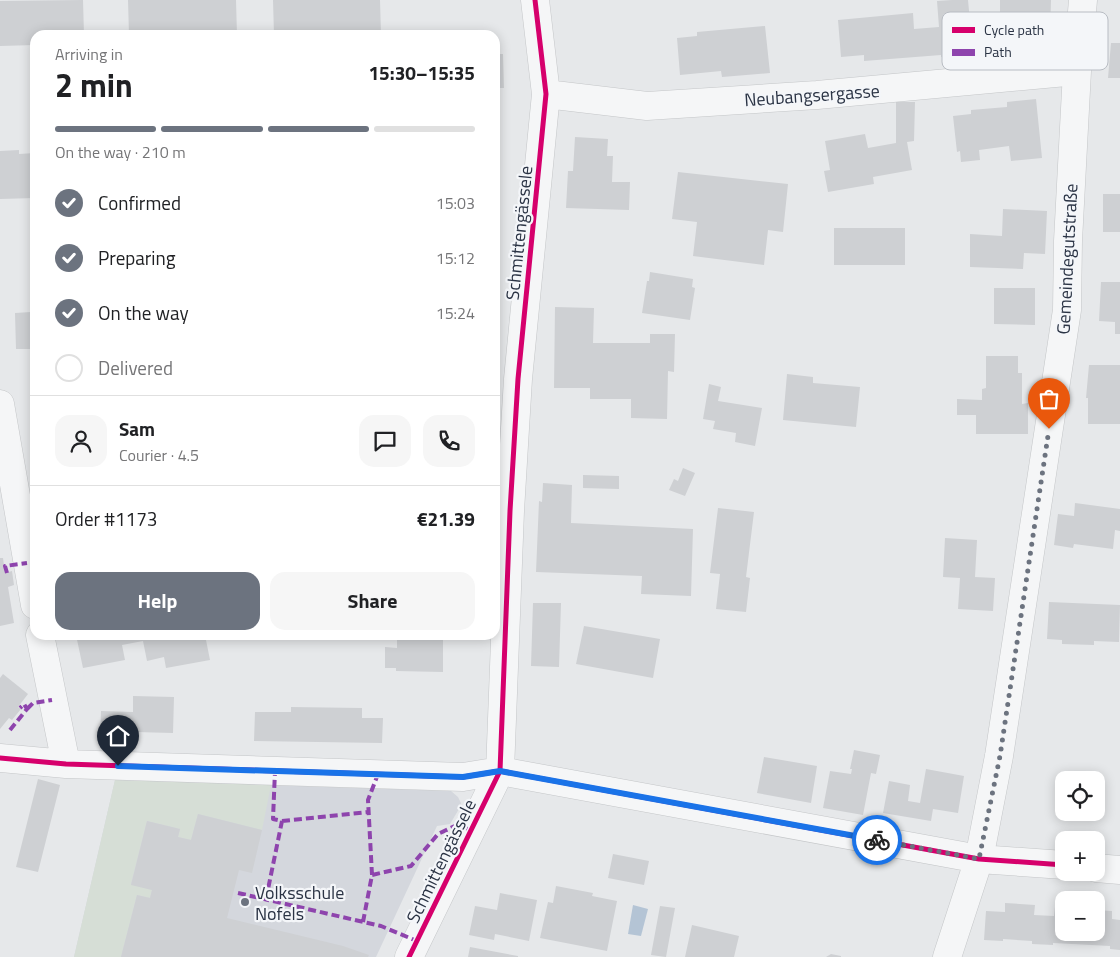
<!DOCTYPE html>
<meta charset="utf-8">
<style>
body{margin:0;font-family:"Titillium Web",sans-serif;background:#f6f6f6;color:#202124;height:100vh;display:flex;flex-direction:column;font-size:19px;white-space:nowrap}
*{box-sizing:border-box;margin:0}
p{font-size:16px;color:#757577}
.icon{flex:none;width:28px;height:28px;fill:none;stroke:currentColor;stroke-width:2;stroke-linecap:round;stroke-linejoin:round}
.map{position:relative;flex:1;overflow:hidden}
.sheet{position:absolute;left:30px;top:30px;width:470px;height:610px;display:flex;flex-direction:column;background:#fff;border-radius:15px;box-shadow:0 2px 12px #0003}
.sheet>*{flex:none}
.controls{position:absolute;left:1055px;top:771px;display:grid;gap:10px}
.controls a{display:grid;place-items:center;width:50px;height:50px;border-radius:10px;background:#fff;box-shadow:0 2px 12px #0003;font-size:25px}
.pin{position:absolute;display:grid;place-items:center;width:42px;height:42px;color:#fff;margin:-51px -21px;border-radius:50% 50% 50% 0;rotate:-45deg;box-shadow:0 0 5px #0007}
.pin .icon{rotate:45deg}
.courier{position:absolute;display:grid;place-items:center;width:50px;height:50px;margin:-25px;border:4px solid #1a73e8;border-radius:50%;background:#fff;color:#222;box-shadow:0 1px 6px #0007}
.head em{font-style:normal;font-weight:700}
.head div{display:flex;flex-direction:column-reverse}
.head{display:flex;align-items:center;justify-content:space-between;height:85px;padding:0 25px}
h1{font-size:32px;font-weight:700;line-height:38px}
.bar{display:grid;grid-template-columns:repeat(4,1fr);gap:8px 5px;align-content:center;height:60px;padding:0 25px}
.bar i{height:6px;border-radius:4px;background:#e0e0e0}
.bar .current{background:#6c737f}
.bar p{grid-column:span 4}
.line{display:flex;align-items:center;gap:12px;padding:0 25px;border-top:1px solid #e0e0e0}
.line div{flex:1}
.round{display:grid;place-items:center;flex:none;width:52px;height:52px;border-radius:15px;background:#f6f6f6}
ol{padding:0 25px;list-style:none}
li{display:flex;align-items:center;gap:15px;height:55px}
li p{margin-inline-start:auto}
li .icon{padding:5px;border-radius:50%;background:#6c737f;color:#fff;stroke-width:4}
li:last-child{color:#757577}
li i{width:28px;height:28px;border:2px solid #e0e0e0;border-radius:50%}
.action{display:flex;gap:10px;margin-top:auto;padding:10px 25px}
.action a{flex:1;height:58px;border-radius:15px;background:#6c737f;color:#fff;font-size:20px;font-weight:700;line-height:58px;text-align:center}
.action a+a{background:#f6f6f6;color:#202124}
.map>svg:first-child{display:block}
</style>
<div class="map">
<svg width="1120" height="957" viewBox="0 0 1120 957">
<rect width="100%" height="100%" fill="#e6e8ea"/>
<!-- built -->
<path fill="#d4d7dd" d="M115,780l336,11 7,6 3,6 -2,6 -9,15 -13,2 -61,131h-302z"/>
<!-- green -->
<path fill="#d6ded6" d="M115,780l156,5 -9,45 -64,-16 -7,26 -13,-3 2,-8 -33,-8 -16,63 21,6 -2,8 -13,-3 -16,62h-47z"/>
<!-- water -->
<path fill="#b4c4d5" d="M633,905l15,4 -7,27 -13,-2z"/>
<!-- building -->
<path fill="#ced0d3" d="M83,0l1,35h-49v10l-35,1v-45z
M128,0h108l1,35h-108z
M273,0h107l1,35h-107z
M952,0h16l5,54 -32,3v-2l-77,6v-6l-23,2 -3,-37 75,-7 1,16 25,-2 -2,-26z
M1000,0h51l-1,37h-50z
M765,26l5,47 -48,4 -1,-6 -41,4 -3,-37 20,-2v-4z
M1111,43h9v35h-12z
M495,54h8l1,34h-9z
M1036,99l6,59 -31,3 -2,-15 -30,4 1,10 -19,2 -1,-11 -3,1 -4,-36 18,-2v-4l36,-3v-5z
M896,102h19l-1,39 -7,1 5,28 -39,7 1,7 -46,8 -4,-21 6,-1 -5,-29 40,-7 3,14 28,-5z
M575,137l33,2 -1,17h6l-1,26h18l-1,28 -63,-2 2,-37h5z
M19,150v4l16,-1v45l-35,1v-48z
M678,172l110,12 -5,48 -15,-2 -4,35 -71,-9 4,-34 -25,-3z
M1103,194h17v38h-17z
M1003,209l44,2 -2,43 -21,-1 -1,16 -53,-2v-33l32,2z
M834,228h71v37h-71z
M650,272l43,7 -1,8 3,1 -5,32 -48,-7 5,-32h2z
M1101,282h19v52h-5v-12l-16,-1z
M994,288h41v37l-41,-1z
M30,293h5v56h-19l-1,-36 16,-1z
M555,307l39,1 -1,35h57v-9h25l-1,38 -6,-1 -1,48 -36,-1v-19h-41v-11h-36z
M986,356h32v17h4v31l6,-1v31h-52v-19h-19v-16l25,1v-11l4,-1z
M1089,365h31v59h-32v-26h-2z
M787,374l26,3v6l47,4 -4,40 -73,-7z
M709,384l12,3 -3,14 44,7 -7,38 -20,-4 1,-9 -23,-4 2,-8 -12,-2z
M683,468l12,5 -10,23 -16,-6 5,-11 4,2z
M583,475l36,1v13l-36,-1z
M543,483l29,2 -1,38 122,6 -2,67 -50,-2 1,-18 -106,-4 3,-71 3,1z
M1075,503l45,6v22l-5,-1 -2,19 -39,-5 -1,4 -19,-3 4,-31 16,2z
M718,508l36,4 -8,65 4,1 -4,34 -30,-3 4,-35 -10,-1z
M945,538l32,2 -2,37 20,1 -2,33 -35,-2 2,-31 -17,-1z
M0,558h3l2,15 7,-2 2,14 -6,2 6,36 -14,3z
M1049,602l71,3 -1,37 -25,-1v4l-32,-1v-4l-15,-1z
M533,603h28l-2,64 -28,-1z
M584,626l76,13 -7,39 -77,-14z
M76,635h129l5,25 -44,8 -2,-11 -17,4 -4,-20 -21,4 3,15 -42,8z
M397,636l46,4v32l-47,-1v-3h-11v-21l12,1z
M3,674l25,20 -10,13 3,2 -9,11 -3,-2 -9,11v-51z
M133,696l41,1 -1,36 -38,-1 -1,11 -34,-1 1,-31 32,1z
M291,707l71,1v10h21l-1,25 -128,-2 1,-29h36z
M854,750l26,5 -4,19 -5,-1 -8,42 -40,-7 7,-37 21,3 1,-5h-2z
M764,757l53,9 -6,37 -54,-10z
M926,769l38,7 -6,37 -25,-4 -2,12 -48,-8 6,-32 21,4 -2,16 12,2z
M38,779l22,6 -22,87 -22,-5z
M198,814l64,16 -10,43 -13,-3 -12,48 116,28 26,9 -1,2h-247l16,-62 13,3 2,-8 -21,-5 16,-64 33,8 -2,8 13,3z
M613,854l36,7 -5,24 -36,-7z
M556,886l37,7 -1,3 25,5 -10,50 -67,-13 8,-36 5,1z
M500,893l37,7 -8,41 -34,-7 -1,6 -25,-5 6,-29 22,4z
M1005,903l30,2 -1,10 20,1 1,-9 9,1v24h32v-22l16,1v8l8,1v30l-10,-1v-3l-57,-3v2l-21,-1v-3l-29,-2v2l-19,-1 2,-29 19,1z
M660,906l15,2 -9,49 -15,-2z
M692,925l47,11 -5,21h-49z
M470,947l48,9v1h-50z
M831,954l10,2v1h-15z"/>
<g fill="none" stroke-linecap="round" stroke-linejoin="round">
<defs>
<path id="minor" d="M546,94l101,12 170,-11 260,-24
M0,404l35,201
M40,635l26,129
M0,758l66,6 397,13 37,-6 479,88 85,6
M1096,868l24,2
M409,957l91,-186 10,-260 8,-132 28,-285 -11,-94
M947,957l32,-98 20,-103 68,-446 1,-69 9,-170 6,-71"/>
</defs>
<!-- minor casing -->
<use href="#minor" stroke="#c4c6c8" stroke-width="29"/>
<!-- minor -->
<use href="#minor" stroke="#f5f6f7" stroke-width="28"/>
<!-- quiet -->
<path stroke="#8e44ad" stroke-width="4" stroke-dasharray="8 4" stroke-linecap="butt" d="M7,573l-2,-7 22,-3
M27,709l6,-6 19,-3
M10,730l17,-21 -3,-5 -4,4
M282,821l87,-9
M372,875l-4,-75 10,-26
M238,893l143,33 36,15
M266,899l16,-78 -9,-2 2,-48
M363,922l9,-47 39,-9 27,-32 19,-9 14,5"/>
<defs>
<path id="cycleway" d="M0,758l66,6 397,13 37,-6 479,88 85,6
M409,957l91,-186 10,-260 8,-132 28,-285 -11,-94"/>
</defs>
<!-- cycleway casing -->
<use href="#cycleway" stroke="#f4f6f9" stroke-width="8"/>
<!-- cycleway -->
<use href="#cycleway" stroke="#d6006c" stroke-width="5"/>
</g>
<g fill="none" stroke-linecap="round" stroke-linejoin="round">
<!-- done -->
<path stroke="#6c737f" stroke-width="5" stroke-dasharray="0 9" d="M877,840l102,19 21,-103 49,-327"/>
<!-- route -->
<path stroke="#1a73e8" stroke-width="6" d="M118,766l345,11 37,-6 377,69"/>
</g>
<!-- markers -->
<circle fill="#6c737f" stroke="#f4f6f9" stroke-width="2" cx="245" cy="902" r="5"/>
<g text-anchor="middle" dominant-baseline="central" stroke-width="4.5" stroke-linejoin="round" paint-order="stroke">
<!-- street labels -->
<g font-size="18" fill="#2b3445" stroke="#f4f6f9">
<text transform="translate(812 95) rotate(-4)">Neubangsergasse</text>
<text transform="translate(519 233) rotate(-84)">Schmittengässele</text>
<text transform="translate(1067 259) rotate(-87)">Gemeindegutstraße</text>
<text transform="translate(441 861) rotate(-64)">Schmittengässele</text>
</g>
<!-- poi labels -->
<g font-size="18" fill="#2b3445" stroke="#f4f6f9" text-anchor="start">
<text x="255" y="892">Volksschule<tspan x="255" dy="21">Nofels</tspan></text>
</g>
</g>
<!-- legend -->
<rect x="942" y="12" width="166" height="58" rx="8" fill="#f4f6f9" stroke="#b8bcc3" stroke-width="1"/>
<rect x="952" y="27" width="23" height="6" fill="#d6006c"/>
<rect x="952" y="49" width="23" height="7" fill="#8e44ad"/>
<g font-size="14" fill="#2b3445">
<text x="984" y="35">Cycle path</text>
<text x="984" y="57">Path</text>
</g>
</svg>
<div class="controls">
<a><svg class="icon" aria-label="locate" viewBox="0 0 24 24"><circle cx="12" cy="12" r="6"/><path d="M12 2v4M12 18v4M2 12h4M18 12h4"/></svg></a>
<a>+</a>
<a>−</a>
</div>
<div class="pin" style="left:1049px;top:429px;background:#ea580c"><svg class="icon" aria-label="bag" viewBox="0 0 24 24"><path d="M5 8h14l-1 12H6zM9 8a3 3 0 0 1 6 0"/></svg></div>
<div class="pin" style="left:118px;top:766px;background:#1f2937"><svg class="icon" aria-label="home" viewBox="0 0 24 24"><path d="M3 11l9-7 9 7M6 9v11h12V9"/></svg></div>
<div class="courier" style="left:877px;top:840px"><svg class="icon" aria-label="bike" viewBox="0 0 24 24"><circle cx="6" cy="16" r="4"/><circle cx="18" cy="16" r="4"/><path d="M6 16l4-8h5l3 8M10 8l3 8H6M13 5h3"/></svg></div>
<section class="sheet">
<div class="head"><div><h1>2 min</h1><p>Arriving in</p></div><em>15:30–15:35</em></div>
<div class="bar"><i class="current"></i><i class="current"></i><i class="current"></i><i></i><p>On the way · 210 m</p></div>
<ol>
<li><svg class="icon" aria-label="check" viewBox="0 0 24 24"><path d="M5 12l5 5 9-10"/></svg>Confirmed<p>15:03</p></li>
<li><svg class="icon" aria-label="check" viewBox="0 0 24 24"><path d="M5 12l5 5 9-10"/></svg>Preparing<p>15:12</p></li>
<li><svg class="icon" aria-label="check" viewBox="0 0 24 24"><path d="M5 12l5 5 9-10"/></svg>On the way<p>15:24</p></li>
<li><i></i>Delivered</li>
</ol>
<div class="line" style="height:90px"><a class="round"><svg class="icon" aria-label="person" viewBox="0 0 24 24"><circle cx="12" cy="8" r="4"/><path d="M4 21q1-7 8-7t8 7"/></svg></a><div><b>Sam</b><p>Courier · 4.5</p></div><a class="round"><svg class="icon" aria-label="chat" viewBox="0 0 24 24"><path d="M4 5h16v11H9l-5 4z"/></svg></a><a class="round"><svg class="icon" aria-label="phone" viewBox="0 0 24 24"><path d="M5 4h4l2 5-3 2q2 4 5 5l2-3 5 2v4C11 20 4 13 5 4z"/></svg></a></div>
<div class="line" style="height:65px"><div>Order #1173</div><b>€21.39</b></div>
<div class="action"><a>Help</a><a>Share</a></div>
</section>
</div>
